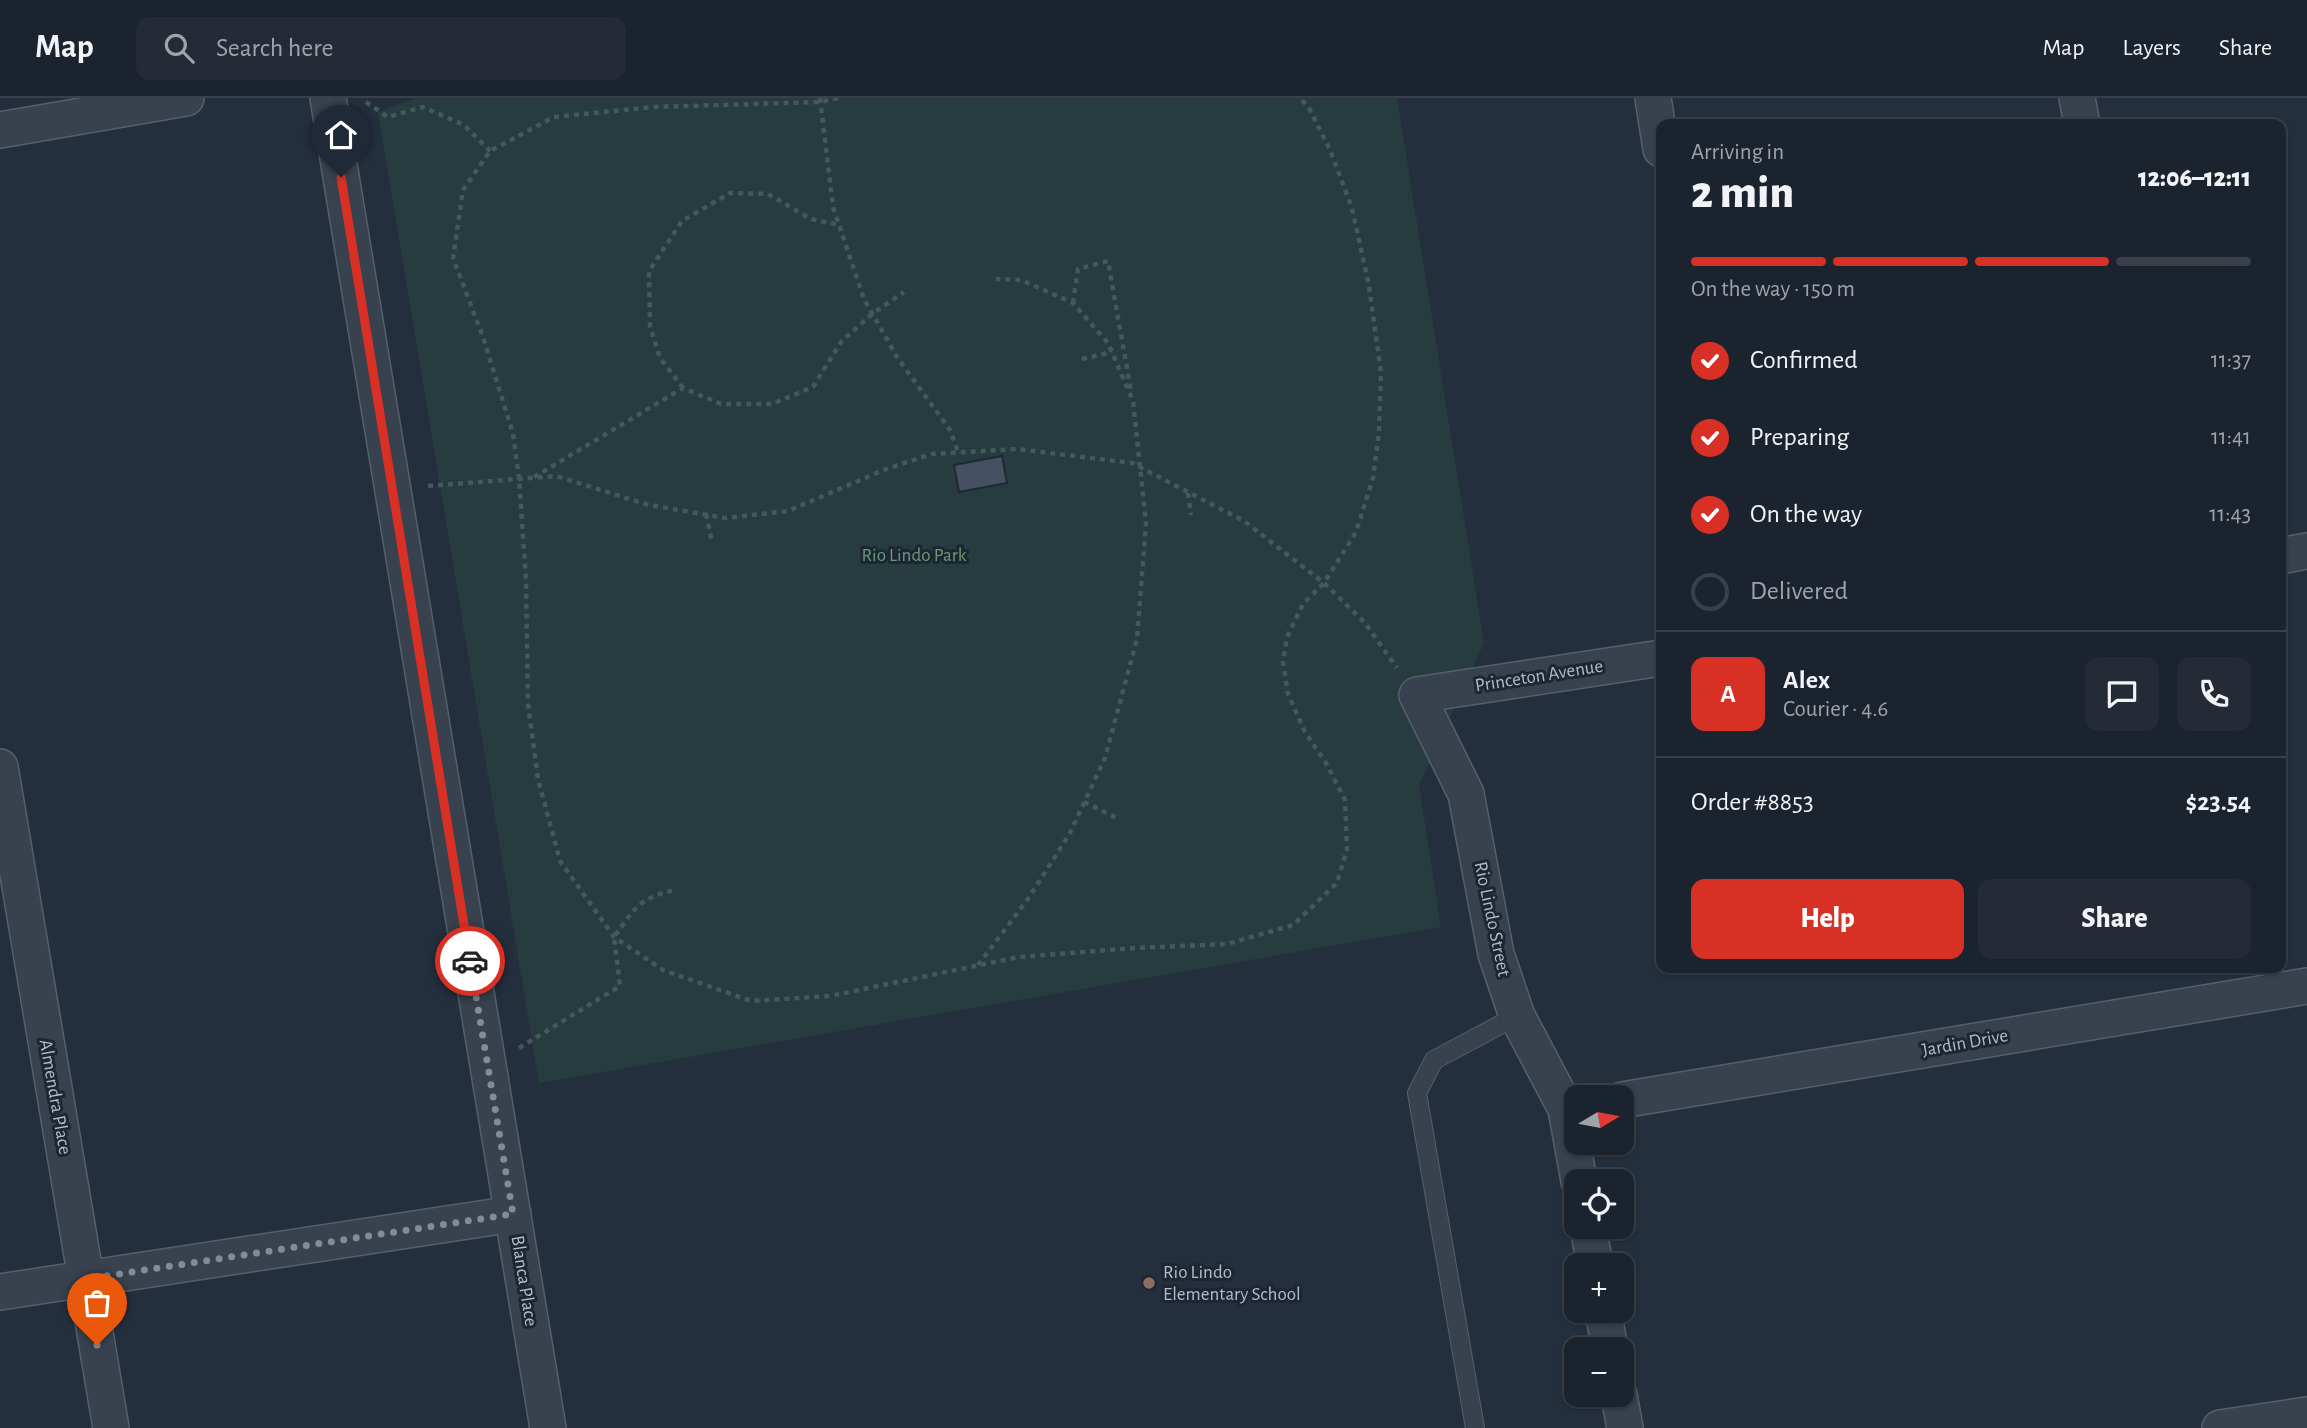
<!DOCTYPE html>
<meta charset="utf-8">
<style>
body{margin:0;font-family:"Alegreya Sans",sans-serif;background:#242b36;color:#f1f3f6;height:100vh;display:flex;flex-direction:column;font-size:26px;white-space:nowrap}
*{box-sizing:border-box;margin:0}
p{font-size:23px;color:#a0a4aa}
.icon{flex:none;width:38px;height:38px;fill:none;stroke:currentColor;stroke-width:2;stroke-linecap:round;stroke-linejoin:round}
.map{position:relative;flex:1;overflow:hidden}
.drawer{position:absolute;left:1656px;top:21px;width:630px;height:854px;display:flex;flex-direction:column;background:#1b232e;border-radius:14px;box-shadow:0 2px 5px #0004,0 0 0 2px #39404a}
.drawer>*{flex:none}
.needle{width:46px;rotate:80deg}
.fabs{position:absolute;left:1564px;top:987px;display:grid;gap:14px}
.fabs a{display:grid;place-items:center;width:70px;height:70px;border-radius:14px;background:#1b232e;box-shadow:0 2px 5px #0004,0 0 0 2px #39404a;font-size:35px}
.pin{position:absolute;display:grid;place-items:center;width:60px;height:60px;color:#fff;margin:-72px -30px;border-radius:50% 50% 50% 0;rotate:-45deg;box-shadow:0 0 7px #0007}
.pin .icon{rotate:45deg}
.courier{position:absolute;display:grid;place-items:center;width:70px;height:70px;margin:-35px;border:5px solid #d93025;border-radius:50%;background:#fff;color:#222;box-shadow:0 2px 9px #0007}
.head em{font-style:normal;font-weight:800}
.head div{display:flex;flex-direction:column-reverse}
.head{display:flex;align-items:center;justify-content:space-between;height:119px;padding:0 35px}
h1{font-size:46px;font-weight:800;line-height:52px}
.bar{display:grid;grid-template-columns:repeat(4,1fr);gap:10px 7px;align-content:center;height:84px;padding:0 35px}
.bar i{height:9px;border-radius:5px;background:#39404a}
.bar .on{background:#d93025}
.bar p{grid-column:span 4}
.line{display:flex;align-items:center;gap:18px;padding:0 35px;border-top:2px solid #39404a}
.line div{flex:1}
.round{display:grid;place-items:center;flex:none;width:74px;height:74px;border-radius:14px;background:#242b36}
ol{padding:0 35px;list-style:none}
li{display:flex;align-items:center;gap:21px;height:77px}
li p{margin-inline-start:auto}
li .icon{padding:7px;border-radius:50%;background:#d93025;color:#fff;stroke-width:4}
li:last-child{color:#a0a4aa}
li i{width:38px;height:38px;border:4px solid #39404a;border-radius:50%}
.primary-button{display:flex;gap:14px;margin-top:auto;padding:14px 35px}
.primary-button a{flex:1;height:80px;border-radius:14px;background:#d93025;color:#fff;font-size:28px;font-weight:800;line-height:80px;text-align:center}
.primary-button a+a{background:#242b36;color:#f1f3f6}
header{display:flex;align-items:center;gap:42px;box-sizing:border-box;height:98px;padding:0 35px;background:#1b232e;border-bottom:2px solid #39404a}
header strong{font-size:33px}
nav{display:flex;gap:38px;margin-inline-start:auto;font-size:24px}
.search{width:490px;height:63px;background:#242b36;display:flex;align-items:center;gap:18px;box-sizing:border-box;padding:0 24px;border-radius:14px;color:#a0a4aa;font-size:26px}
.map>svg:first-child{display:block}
</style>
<header>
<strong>Map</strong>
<div class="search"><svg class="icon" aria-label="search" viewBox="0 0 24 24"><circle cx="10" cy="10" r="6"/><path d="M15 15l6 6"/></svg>Search here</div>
<nav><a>Map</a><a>Layers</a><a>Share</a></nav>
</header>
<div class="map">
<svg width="2307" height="1330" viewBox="0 0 2307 1330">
<rect width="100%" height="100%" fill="#242f3e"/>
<!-- green -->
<path fill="#263c3f" d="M417,0h980l87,545 -65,142 22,142 -902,156 -161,-971z"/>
<!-- building -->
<path fill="#455162" stroke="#1f2835" stroke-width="2" d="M1002,358l5,27 -48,9 -5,-27z"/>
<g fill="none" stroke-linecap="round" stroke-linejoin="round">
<defs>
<path id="lane" d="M1475,1330l-58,-335 17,-33 83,-44"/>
<path id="street" d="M328,0l220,1330
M1653,0l8,51
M2077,0l5,26
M0,32l186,-32
M2280,458l27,-5
M0,669l111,661
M1622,1002l685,-114
M1579,1083l-13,-72 -49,-93 -21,-62 -30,-160 -49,-99 244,-37
M1588,1129l7,38
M0,1194l513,-78
M1603,1213l7,38
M1619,1297l6,33
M2220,1330l87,-13"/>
</defs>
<!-- lane casing -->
<use href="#lane" stroke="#565f6c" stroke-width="20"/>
<!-- street casing -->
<use href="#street" stroke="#565f6c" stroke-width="38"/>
<!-- path -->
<path stroke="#44595c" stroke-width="4.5" stroke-dasharray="5 5" stroke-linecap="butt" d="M820,0l13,109 31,92 33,58 53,73 8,22
M838,0l-18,4 -166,5 -100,10 -64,34 -27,39 -10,68 30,79 30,97 6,44 7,102 2,124 10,75 22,82 54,76 49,33 88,31 79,-5 189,-39 116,-9 92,-4 66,-19 44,-42 10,-34 -2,-49 -19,-37 -21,-31 -17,-38 -5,-32 4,-25 16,-33 21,-21 32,-51 17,-54 6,-46 2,-59 -12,-87 -17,-78 -22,-58 -21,-42 -9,-10
M366,4l22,15 35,-10 41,18 26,26
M1073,205l5,-34 30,-8 23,130
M1082,261l30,-7
M683,290l-23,-30 -10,-32 -1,-55 33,-50 48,-28 38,1 43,25 28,6
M534,379l149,-89 38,16h51l41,-17 28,-45 31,-28 32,-22
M428,388l128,-10 93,29 76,13 63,-7 98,-42 46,-15 85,-5 115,14 112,58 80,62 41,40 32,45
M1188,395l3,22
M706,416l6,28
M1084,704l35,17
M978,867l50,-66 42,-66 35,-75 32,-119 9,-116 -13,-122 -25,-58 -35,-40 -52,-23 -25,-1
M519,950l101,-62 -6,-49c21,-29 24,-38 60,-47"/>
<!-- lane -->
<use href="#lane" stroke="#38414e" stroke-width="18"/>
<!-- street -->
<use href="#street" stroke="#38414e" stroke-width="35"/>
</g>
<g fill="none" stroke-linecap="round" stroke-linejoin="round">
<!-- done -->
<path stroke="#828b98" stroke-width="7" stroke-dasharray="0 12.6" d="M97,1247l-11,-66 427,-65 -43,-253"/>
<!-- route -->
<path stroke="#d93025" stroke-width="9" d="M341,79l129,784"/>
</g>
<!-- markers -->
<circle fill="#8d6e63" stroke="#1d2633" stroke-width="2.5" cx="1149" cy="1185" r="7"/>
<g text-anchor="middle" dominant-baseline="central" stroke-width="6" stroke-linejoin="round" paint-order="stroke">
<!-- park labels -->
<g font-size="19" fill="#6b9a76" stroke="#1d2633">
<text x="914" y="457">Rio Lindo Park</text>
</g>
<!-- street labels -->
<g font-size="19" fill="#b4bcc9" stroke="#1d2633">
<text transform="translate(1539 578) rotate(-9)">Princeton Avenue</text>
<text transform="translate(1492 821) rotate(78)">Rio Lindo Street</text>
<text transform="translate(1965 945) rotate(-10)">Jardin Drive</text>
<text transform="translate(55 999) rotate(80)">Almendra Place</text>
<text transform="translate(524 1183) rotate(81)">Blanca Place</text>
</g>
<!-- poi labels -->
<g font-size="19" fill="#b4bcc9" stroke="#1d2633" text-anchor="start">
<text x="1163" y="1174">Rio Lindo<tspan x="1163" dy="22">Elementary School</tspan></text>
</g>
</g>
</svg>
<div class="fabs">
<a><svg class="needle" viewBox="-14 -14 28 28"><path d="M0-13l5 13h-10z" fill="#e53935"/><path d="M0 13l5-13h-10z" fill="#a0a4aa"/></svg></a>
<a><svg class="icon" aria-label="locate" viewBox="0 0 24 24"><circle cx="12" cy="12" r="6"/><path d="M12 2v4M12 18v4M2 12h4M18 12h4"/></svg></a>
<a>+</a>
<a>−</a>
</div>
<div class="pin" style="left:97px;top:1247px;background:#ea580c"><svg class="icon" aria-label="bag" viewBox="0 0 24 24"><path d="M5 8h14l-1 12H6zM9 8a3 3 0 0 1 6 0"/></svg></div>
<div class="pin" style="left:341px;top:79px;background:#1f2937"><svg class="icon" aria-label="home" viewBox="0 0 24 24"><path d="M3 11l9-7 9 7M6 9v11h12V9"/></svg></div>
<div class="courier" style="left:470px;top:863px"><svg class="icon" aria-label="car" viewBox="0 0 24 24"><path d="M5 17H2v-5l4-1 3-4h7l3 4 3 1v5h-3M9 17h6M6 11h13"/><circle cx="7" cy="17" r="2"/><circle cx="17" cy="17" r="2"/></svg></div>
<section class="drawer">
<div class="head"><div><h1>2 min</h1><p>Arriving in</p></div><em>12:06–12:11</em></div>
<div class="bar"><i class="on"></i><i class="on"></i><i class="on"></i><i></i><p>On the way · 150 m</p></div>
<ol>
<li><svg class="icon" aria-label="check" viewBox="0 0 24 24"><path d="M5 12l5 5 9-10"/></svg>Confirmed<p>11:37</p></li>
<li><svg class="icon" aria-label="check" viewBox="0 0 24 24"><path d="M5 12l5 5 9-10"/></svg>Preparing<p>11:41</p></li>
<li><svg class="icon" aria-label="check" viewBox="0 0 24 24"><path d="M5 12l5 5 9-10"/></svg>On the way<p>11:43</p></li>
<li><i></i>Delivered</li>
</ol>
<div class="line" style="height:126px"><b class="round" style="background:#d93025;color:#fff">A</b><div><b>Alex</b><p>Courier · 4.6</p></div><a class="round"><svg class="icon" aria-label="chat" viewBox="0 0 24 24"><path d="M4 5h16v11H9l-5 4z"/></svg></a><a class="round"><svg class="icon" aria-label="phone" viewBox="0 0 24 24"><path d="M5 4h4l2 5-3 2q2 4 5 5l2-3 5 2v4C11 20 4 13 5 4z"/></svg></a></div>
<div class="line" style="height:91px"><div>Order #8853</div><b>$23.54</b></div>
<div class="primary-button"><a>Help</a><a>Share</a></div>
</section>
</div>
